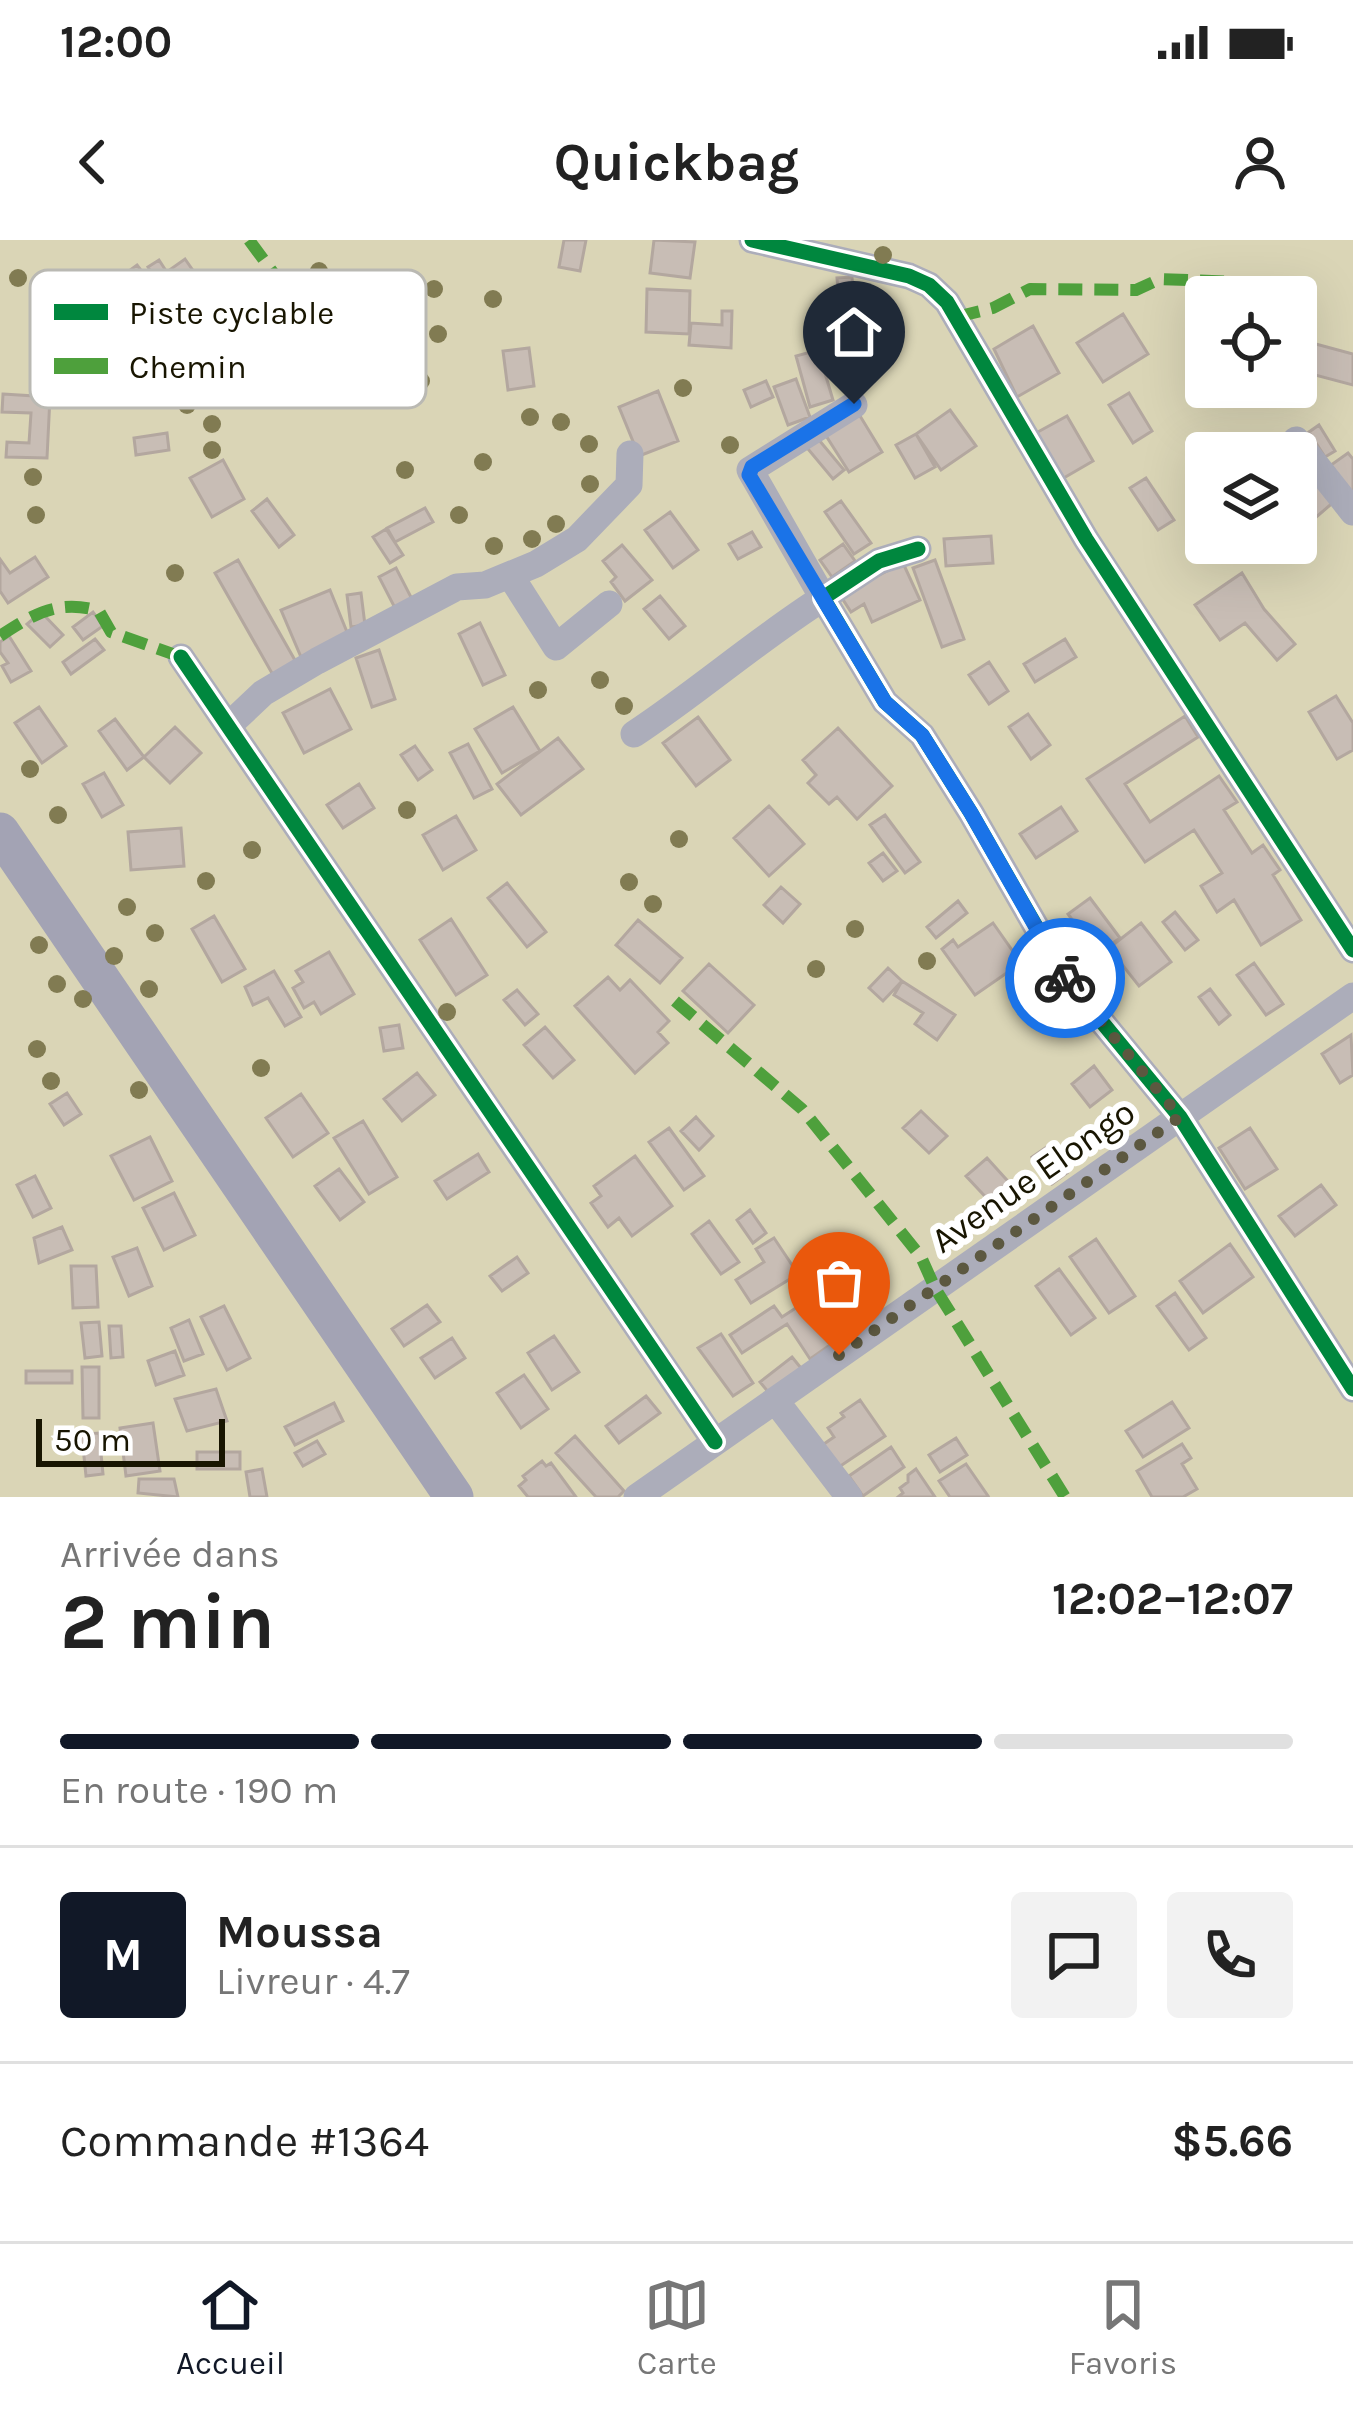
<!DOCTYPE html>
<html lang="fr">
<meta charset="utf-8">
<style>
body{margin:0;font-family:Karla,sans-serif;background:#f2f2f2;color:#222;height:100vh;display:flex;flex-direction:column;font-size:45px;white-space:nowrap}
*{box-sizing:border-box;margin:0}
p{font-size:39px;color:#767676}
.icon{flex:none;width:66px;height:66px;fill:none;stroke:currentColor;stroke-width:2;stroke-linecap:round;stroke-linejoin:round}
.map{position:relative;height:1257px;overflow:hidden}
.details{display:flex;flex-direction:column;background:#fff;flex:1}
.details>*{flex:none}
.fabs{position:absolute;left:1185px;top:36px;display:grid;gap:24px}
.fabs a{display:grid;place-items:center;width:132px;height:132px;border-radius:12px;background:#fff;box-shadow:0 12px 48px #0002;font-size:60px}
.scale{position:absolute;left:36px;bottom:30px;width:189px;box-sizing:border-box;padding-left:12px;border:6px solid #181501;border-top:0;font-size:33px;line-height:42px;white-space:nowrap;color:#181501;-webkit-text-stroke:9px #fff;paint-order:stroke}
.pin{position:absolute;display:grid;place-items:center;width:102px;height:102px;color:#fff;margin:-123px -51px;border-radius:50% 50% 50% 0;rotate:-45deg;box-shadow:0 0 12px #0007}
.pin .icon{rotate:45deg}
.courier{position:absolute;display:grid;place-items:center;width:120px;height:120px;margin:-60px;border:9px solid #1a73e8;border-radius:50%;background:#fff;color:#222;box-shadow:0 3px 15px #0007}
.head em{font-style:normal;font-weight:700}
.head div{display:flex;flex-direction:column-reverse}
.head{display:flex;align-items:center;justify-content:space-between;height:204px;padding:0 60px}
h1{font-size:78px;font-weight:700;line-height:90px}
.bar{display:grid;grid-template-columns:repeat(4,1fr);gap:18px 12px;align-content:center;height:144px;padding:0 60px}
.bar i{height:15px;border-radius:9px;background:#e0e0e0}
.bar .active{background:#111827}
.bar p{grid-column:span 4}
.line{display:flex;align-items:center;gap:30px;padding:0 60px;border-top:3px solid #e0e0e0}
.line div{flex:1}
.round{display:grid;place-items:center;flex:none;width:126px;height:126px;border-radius:12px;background:#f2f2f2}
.status{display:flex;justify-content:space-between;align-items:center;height:84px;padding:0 60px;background:#fff;direction:ltr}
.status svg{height:33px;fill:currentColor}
header{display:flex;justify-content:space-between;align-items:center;height:156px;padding:0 60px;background:#fff;font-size:54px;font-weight:700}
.tab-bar{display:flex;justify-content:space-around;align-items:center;height:168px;border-top:3px solid #e0e0e0;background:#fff;font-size:33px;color:#767676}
.tab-bar a{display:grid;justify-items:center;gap:6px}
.tab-bar .active{color:#111827}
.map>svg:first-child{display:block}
</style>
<div class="status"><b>12:00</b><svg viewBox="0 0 49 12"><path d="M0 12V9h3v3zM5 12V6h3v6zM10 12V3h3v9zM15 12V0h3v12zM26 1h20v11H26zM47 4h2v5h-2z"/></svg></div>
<header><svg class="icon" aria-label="back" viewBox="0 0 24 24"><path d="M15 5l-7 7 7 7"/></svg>Quickbag<svg class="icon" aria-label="person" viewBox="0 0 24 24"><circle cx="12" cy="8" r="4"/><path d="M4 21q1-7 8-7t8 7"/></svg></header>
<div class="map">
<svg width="1353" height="1257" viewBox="0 0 1353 1257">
<rect width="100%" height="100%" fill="#dad5b6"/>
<!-- building -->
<path fill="#c8bdb5" stroke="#b3a79f" stroke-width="3" d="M564,0h22l-6,31 -21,-4z
M654,0l41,2 -5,36 -40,-5z
M185,19l16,23 -17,12 -16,-23z
M159,20l22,34 -12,7 -21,-34z
M137,25l21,28 -15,11 -21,-28z
M852,37l3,38 -15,2 -3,-39z
M647,49l43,2 -1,43 -43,-2z
M722,71h10l-1,37 -42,-3 2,-22 31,2z
M1123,74l25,40 -45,28 -26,-39z
M1033,86l26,47 -42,24 -23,-48z
M1301,100l52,14v31l-57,-15z
M529,108l5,38 -26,4 -5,-39z
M818,110l15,50 -23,7 -14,-51z
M796,139l14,38 -22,8 -14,-38z
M766,141l7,16 -22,10 -7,-17z
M658,151l20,50 -39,15 -20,-49z
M1129,153l23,38 -19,12 -24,-38z
M3,154l47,3 -3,61 -41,-1 1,-15 22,1 2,-30 -29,-1z
M950,170l26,36 -35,24 -25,-36z
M857,171l25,41 -33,20 -26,-41z
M1067,176l26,45 -31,18 -26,-46z
M1319,185l16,26 -10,6 -16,-25z
M167,193l2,17 -33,5 -2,-17z
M814,194l30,36 -11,9 -30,-36z
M916,194l19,33 -20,11 -19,-33z
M1292,208l44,52 -36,31 -4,-5v-73h-10z
M1348,213l5,6v37l-22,-31z
M223,220l21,39 -32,18 -22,-39z
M1146,238l28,42 -16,10 -28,-42z
M267,259l27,36 -15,12 -27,-36z
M841,261l30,42 -17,11 -29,-42z
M425,268l8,14 -38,20 -8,-14z
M670,272l28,38 -25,18 -28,-38z
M386,289l17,26 -13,8 -17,-26z
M752,292l9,15 -23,12 -9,-15z
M991,296l2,27 -47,3 -2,-27z
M843,304l12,17 -23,16 -12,-17z
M622,305l30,35 -27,21 -14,-19 5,-5 -13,-16z
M35,317l13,20 -40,26 -8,-12v-32l10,14z
M238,320l58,102 -23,13 -58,-102z
M935,320l29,79 -22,8 -29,-79z
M903,323l17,37 -48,22 -8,-18 -13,8 -11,-17z
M396,328l17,33 -17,9 -17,-33z
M1242,333l22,36 31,35 -18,16 -32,-37 -25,17 -25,-35z
M330,350l19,47 -48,20 -20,-47z
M361,353l4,32 -14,2 -4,-32z
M660,356l25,30 -16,13 -25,-30z
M41,372l22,23 -13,12 -23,-23z
M93,372l10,14 -20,14 -10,-13z
M480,383l25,52 -22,10 -24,-51z
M9,396l22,35 -20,11 -9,-16 6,-3 -8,-11v-10z
M95,399l9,11 -33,24 -8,-12z
M1065,399l11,18 -41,25 -11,-18z
M379,410l16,49 -23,8 -16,-49z
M989,422l19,29 -19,13 -20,-29z
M330,449l21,40 -47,24 -21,-40z
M1336,456l17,27v27l-16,9 -28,-47z
M39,467l27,39 -24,17 -27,-40z
M513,467l27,44 -38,22 -27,-44z
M1028,474l22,31 -19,14 -22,-32z
M1185,476l13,21 -73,47 25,38 69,-46 18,26 -13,8 28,43 11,-8 17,25 -7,5 28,45 -40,25 -27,-45 -17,12 -16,-26 21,-13 -28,-43 -49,32 -58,-83z
M698,477l32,43 -34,26 -33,-43z
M115,479l29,38 -17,13 -28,-39z
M175,487l26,26 -31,30 -26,-26z
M838,488l54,58 -35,33 -20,-22 -8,7 -21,-21 8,-8 -13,-15z
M558,498l25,31 -62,46 -24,-31z
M468,504l24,45 -18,9 -24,-45z
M415,506l17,24 -14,10 -17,-25z
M104,533l19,32 -21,12 -19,-33z
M359,544l15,24 -31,20 -16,-23z
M769,566l35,38 -35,32 -35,-38z
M1061,567l16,24 -41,27 -16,-24z
M885,575l35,47 -15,11 -35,-48z
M456,576l20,34 -33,20 -20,-35z
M181,588l3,38 -53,4 -3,-38z
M883,613l14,18 -14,10 -14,-18z
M507,643l39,49 -19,15 -39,-49z
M781,647l19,17 -17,19 -19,-18z
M1090,658l30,40 -23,16 -29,-40z
M958,661l9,12 -31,25 -9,-11z
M1175,672l23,28 -13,10 -22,-28z
M214,676l31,53 -23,13 -30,-53z
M451,679l36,56 -31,20 -36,-55z
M638,680l44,38 -22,25 -44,-38z
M993,683l28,40 -46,32 -33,-46 11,-9 5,7z
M1141,683l30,39 -32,24 -30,-38z
M329,712l25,42 -33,20 -7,-12 -10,6 -11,-20 10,-6 -7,-11z
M1254,723l29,41 -17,11 -29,-40z
M709,724l45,41 -26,28 -45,-42z
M888,728l14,13 -19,20 -14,-13z
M274,731l27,46 -16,9 -17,-28 -15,7 -8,-18z
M608,737l12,13 10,-10 39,41 -11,11 10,11 -33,30 -60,-67z
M902,741l53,34 -18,25 -22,-16 8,-11 -29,-18z
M1210,749l20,26 -11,9 -20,-27z
M517,750l21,24 -13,11 -21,-25z
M399,785l4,23 -19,3 -4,-23z
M545,787l29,33 -21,18 -29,-33z
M1351,795l2,40 -13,8 -18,-29z
M1094,826l18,24 -22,17 -18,-23z
M417,833l18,22 -33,26 -18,-22z
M67,853l14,21 -17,11 -14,-21z
M301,854l27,39 -35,24 -27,-39z
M921,871l26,25 -18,17 -26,-25z
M696,877l17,19 -14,14 -18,-19z
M363,881l34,56 -28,17 -35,-56z
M669,888l35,48 -20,14 -35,-48z
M1250,888l27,41 -32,20 -26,-41z
M150,897l22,44 -38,19 -23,-44z
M1048,906l19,27 -15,11 -20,-27z
M478,914l11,18 -42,27 -12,-18z
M635,916l37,50 -40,30 -13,-18 -11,9 -17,-24 10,-7 -7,-10z
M987,918l27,30 -20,18 -28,-30z
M339,929l25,33 -24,18 -25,-34z
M35,936l16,32 -18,9 -16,-32z
M1321,945l15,20 -41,31 -16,-20z
M174,953l21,42 -31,15 -21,-42z
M750,970l16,23 -13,10 -16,-23z
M709,981l30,41 -18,12 -29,-40z
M62,987l10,23 -33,13 -5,-25z
M774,998l24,36 -47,29 -15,-23 28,-18 -8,-13z
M1096,999l39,57 -26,17 -39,-56z
M1230,1004l23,33 -50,36 -23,-32z
M137,1008l15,38 -23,10 -16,-39z
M517,1017l11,16 -26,18 -12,-15z
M71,1026h25l2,41 -25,1z
M1059,1029l36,49 -24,17 -35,-49z
M1175,1053l31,45 -17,12 -32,-44z
M802,1064l28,41 -20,14 -23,-35 -45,29 -12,-18 44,-29 8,11z
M427,1065l13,17 -36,24 -12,-17z
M224,1066l26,52 -23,12 -26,-53z
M189,1080l14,34 -19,7 -13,-33z
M99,1082l3,34 -17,2 -4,-35z
M109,1086h12l2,31 -12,1z
M721,1094l32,49 -20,13 -35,-48z
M554,1096l25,36 -27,18 -24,-37z
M452,1098l13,20 -30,20 -14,-20z
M175,1111l9,24 -28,10 -8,-24z
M792,1117l13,16 -32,25 -13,-16z
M82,1127h17v51h-16z
M26,1131h46v12h-46z
M524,1135l24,34 -27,19 -24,-35z
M216,1149l11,32 -40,10 -12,-32z
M646,1156l14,17 -41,30 -13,-17z
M860,1160l25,36 -49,33 -15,-23 13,-9 -6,-9 16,-11 -3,-4z
M1172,1162l17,26 -46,29 -17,-26z
M334,1163l9,18 -48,24 -10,-18z
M153,1183l7,48 -34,5 -6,-48z
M99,1193l4,41 -17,2 -3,-29 -25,2v-13z
M575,1196l49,55 -6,6h-22l-40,-44z
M956,1198l11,17 -27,17 -11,-17z
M317,1201l8,13 -22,12 -8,-13z
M1182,1204l9,14 -9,6 15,25 -14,8h-31l-15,-26z
M891,1207l13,20 -41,29 -14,-20z
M197,1212h43v17h-43z
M542,1221l4,5 5,-3 25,34h-48l-9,-11 7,-6 -3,-4z
M966,1224l22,32 -2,1h-36l-11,-16z
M262,1229l5,28h-17l-4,-25z
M916,1229l19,28h-37l5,-4 -3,-5 8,-6v-7z
M139,1239h35l4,18 -40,-4z"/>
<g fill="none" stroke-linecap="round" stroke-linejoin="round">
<!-- street -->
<path stroke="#acadba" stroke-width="27" d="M752,0l157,36 20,9 18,17 139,237 267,411
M1296,200l57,72
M918,309l-39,12 -56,37 62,104 37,33 49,78 94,164 115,140 173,272
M510,335l46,72 53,-43
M181,417l534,785
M228,486l35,-33 54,-32 140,-74 28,-2 51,-21 41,-25 52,-54 1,-31
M634,494c65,-43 123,-94 189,-136l-73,-128 104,-65
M775,1160l74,97
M637,1257l716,-501"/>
<!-- secondary -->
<path stroke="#a3a3b4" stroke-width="39" d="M0,592l454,665"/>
<!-- quiet -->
<path stroke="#4ea03c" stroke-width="12" stroke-dasharray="24 12" stroke-linecap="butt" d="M249,0l34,46
M956,77l37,-9 37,-19 106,1 24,-11 79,3
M0,396c33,-22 59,-37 99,-25l12,21 70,25
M675,761l127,108 119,148 14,31 130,209"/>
<defs>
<path id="cycleway" d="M752,0l157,36 20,9 18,17 139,237 267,411
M918,309l-39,12 -56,37 62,104 37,33 49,78 94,164 115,140 173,272
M181,417l534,785"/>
</defs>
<!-- cycleway casing -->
<use href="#cycleway" stroke="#fff" stroke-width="22"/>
<!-- cycleway -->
<use href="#cycleway" stroke="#00873e" stroke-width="15"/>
</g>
<!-- trees -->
<g fill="#817b52">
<circle cx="883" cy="15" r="9"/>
<circle cx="319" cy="31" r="9"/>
<circle cx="18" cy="38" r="9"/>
<circle cx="434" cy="49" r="9"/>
<circle cx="493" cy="59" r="9"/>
<circle cx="438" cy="94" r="9"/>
<circle cx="421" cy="141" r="9"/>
<circle cx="683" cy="148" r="9"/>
<circle cx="187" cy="165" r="9"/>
<circle cx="530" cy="177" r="9"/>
<circle cx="561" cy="182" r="9"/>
<circle cx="212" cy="184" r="9"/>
<circle cx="589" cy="204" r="9"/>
<circle cx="730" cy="205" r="9"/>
<circle cx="212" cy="210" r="9"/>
<circle cx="483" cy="222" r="9"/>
<circle cx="405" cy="230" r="9"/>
<circle cx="33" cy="237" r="9"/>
<circle cx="590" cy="244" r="9"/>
<circle cx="36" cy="275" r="9"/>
<circle cx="459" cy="275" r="9"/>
<circle cx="556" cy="284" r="9"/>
<circle cx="532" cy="299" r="9"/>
<circle cx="494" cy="306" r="9"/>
<circle cx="175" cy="333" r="9"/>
<circle cx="600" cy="440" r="9"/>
<circle cx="538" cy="450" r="9"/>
<circle cx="624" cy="466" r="9"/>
<circle cx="30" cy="529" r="9"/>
<circle cx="407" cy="570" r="9"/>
<circle cx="58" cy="575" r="9"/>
<circle cx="679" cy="599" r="9"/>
<circle cx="252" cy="610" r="9"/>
<circle cx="206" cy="641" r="9"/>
<circle cx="629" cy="642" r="9"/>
<circle cx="653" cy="664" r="9"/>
<circle cx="127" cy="667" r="9"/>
<circle cx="855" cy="689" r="9"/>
<circle cx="155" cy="693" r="9"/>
<circle cx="39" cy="705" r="9"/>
<circle cx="114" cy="716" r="9"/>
<circle cx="927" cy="721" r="9"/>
<circle cx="816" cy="729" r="9"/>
<circle cx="57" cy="744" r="9"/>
<circle cx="149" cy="749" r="9"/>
<circle cx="83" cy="759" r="9"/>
<circle cx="447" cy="772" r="9"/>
<circle cx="37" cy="809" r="9"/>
<circle cx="261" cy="828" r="9"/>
<circle cx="51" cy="841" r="9"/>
<circle cx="139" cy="850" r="9"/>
</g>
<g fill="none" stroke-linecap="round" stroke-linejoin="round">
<!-- done -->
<path stroke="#5c5840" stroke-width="12" stroke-dasharray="0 21.6" d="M839,1115l341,-238 -115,-139"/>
<!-- route -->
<path stroke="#1a73e8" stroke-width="15" d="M854,164l-102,63 -3,8 136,227 37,33 49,78 94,165"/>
</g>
<g text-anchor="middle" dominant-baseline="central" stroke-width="12" stroke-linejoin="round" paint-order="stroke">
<!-- street labels -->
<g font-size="36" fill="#181501" stroke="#fff">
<text transform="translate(1033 936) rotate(-35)">Avenue Elongo</text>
</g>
</g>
<!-- legend -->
<rect x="30" y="30" width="396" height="138" rx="18" fill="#fff" stroke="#bab9b3" stroke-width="3"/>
<rect x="54" y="64" width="54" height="16" fill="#00873e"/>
<rect x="54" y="118" width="54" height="16" fill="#4ea03c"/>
<g font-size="33" fill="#181501">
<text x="129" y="84">Piste cyclable</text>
<text x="129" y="138">Chemin</text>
</g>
</svg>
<div class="fabs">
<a><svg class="icon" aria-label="locate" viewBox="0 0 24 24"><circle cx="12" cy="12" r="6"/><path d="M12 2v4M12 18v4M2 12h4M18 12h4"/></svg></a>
<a><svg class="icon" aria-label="layers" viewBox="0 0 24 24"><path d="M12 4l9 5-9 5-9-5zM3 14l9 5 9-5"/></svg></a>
</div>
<div class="scale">50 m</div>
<div class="pin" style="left:839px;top:1115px;background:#ea580c"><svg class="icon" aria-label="bag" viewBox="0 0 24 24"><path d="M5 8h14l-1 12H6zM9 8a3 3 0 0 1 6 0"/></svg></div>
<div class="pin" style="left:854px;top:164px;background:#1f2937"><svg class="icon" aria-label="home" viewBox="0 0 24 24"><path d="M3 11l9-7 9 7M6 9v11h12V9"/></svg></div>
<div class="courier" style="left:1065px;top:738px"><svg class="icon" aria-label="bike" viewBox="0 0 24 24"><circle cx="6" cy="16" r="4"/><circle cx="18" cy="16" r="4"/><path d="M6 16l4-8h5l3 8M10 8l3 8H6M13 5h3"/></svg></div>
</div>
<section class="details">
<div class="head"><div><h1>2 min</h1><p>Arrivée dans</p></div><em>12:02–12:07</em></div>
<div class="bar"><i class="active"></i><i class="active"></i><i class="active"></i><i></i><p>En route · 190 m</p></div>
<div class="line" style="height:216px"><b class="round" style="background:#111827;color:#fff">M</b><div><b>Moussa</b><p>Livreur · 4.7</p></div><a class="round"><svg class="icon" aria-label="chat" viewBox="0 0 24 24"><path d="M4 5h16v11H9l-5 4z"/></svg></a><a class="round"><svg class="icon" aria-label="phone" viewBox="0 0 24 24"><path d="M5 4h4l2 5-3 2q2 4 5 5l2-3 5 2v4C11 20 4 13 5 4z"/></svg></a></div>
<div class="line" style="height:156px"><div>Commande #1364</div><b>$5.66</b></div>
</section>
<nav class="tab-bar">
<a class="active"><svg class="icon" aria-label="home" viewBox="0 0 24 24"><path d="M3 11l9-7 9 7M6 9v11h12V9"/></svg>Accueil</a>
<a><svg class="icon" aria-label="map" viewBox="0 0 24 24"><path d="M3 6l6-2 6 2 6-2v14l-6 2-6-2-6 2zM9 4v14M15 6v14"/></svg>Carte</a>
<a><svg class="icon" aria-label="saved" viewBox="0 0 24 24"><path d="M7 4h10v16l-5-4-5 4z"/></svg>Favoris</a>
</nav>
